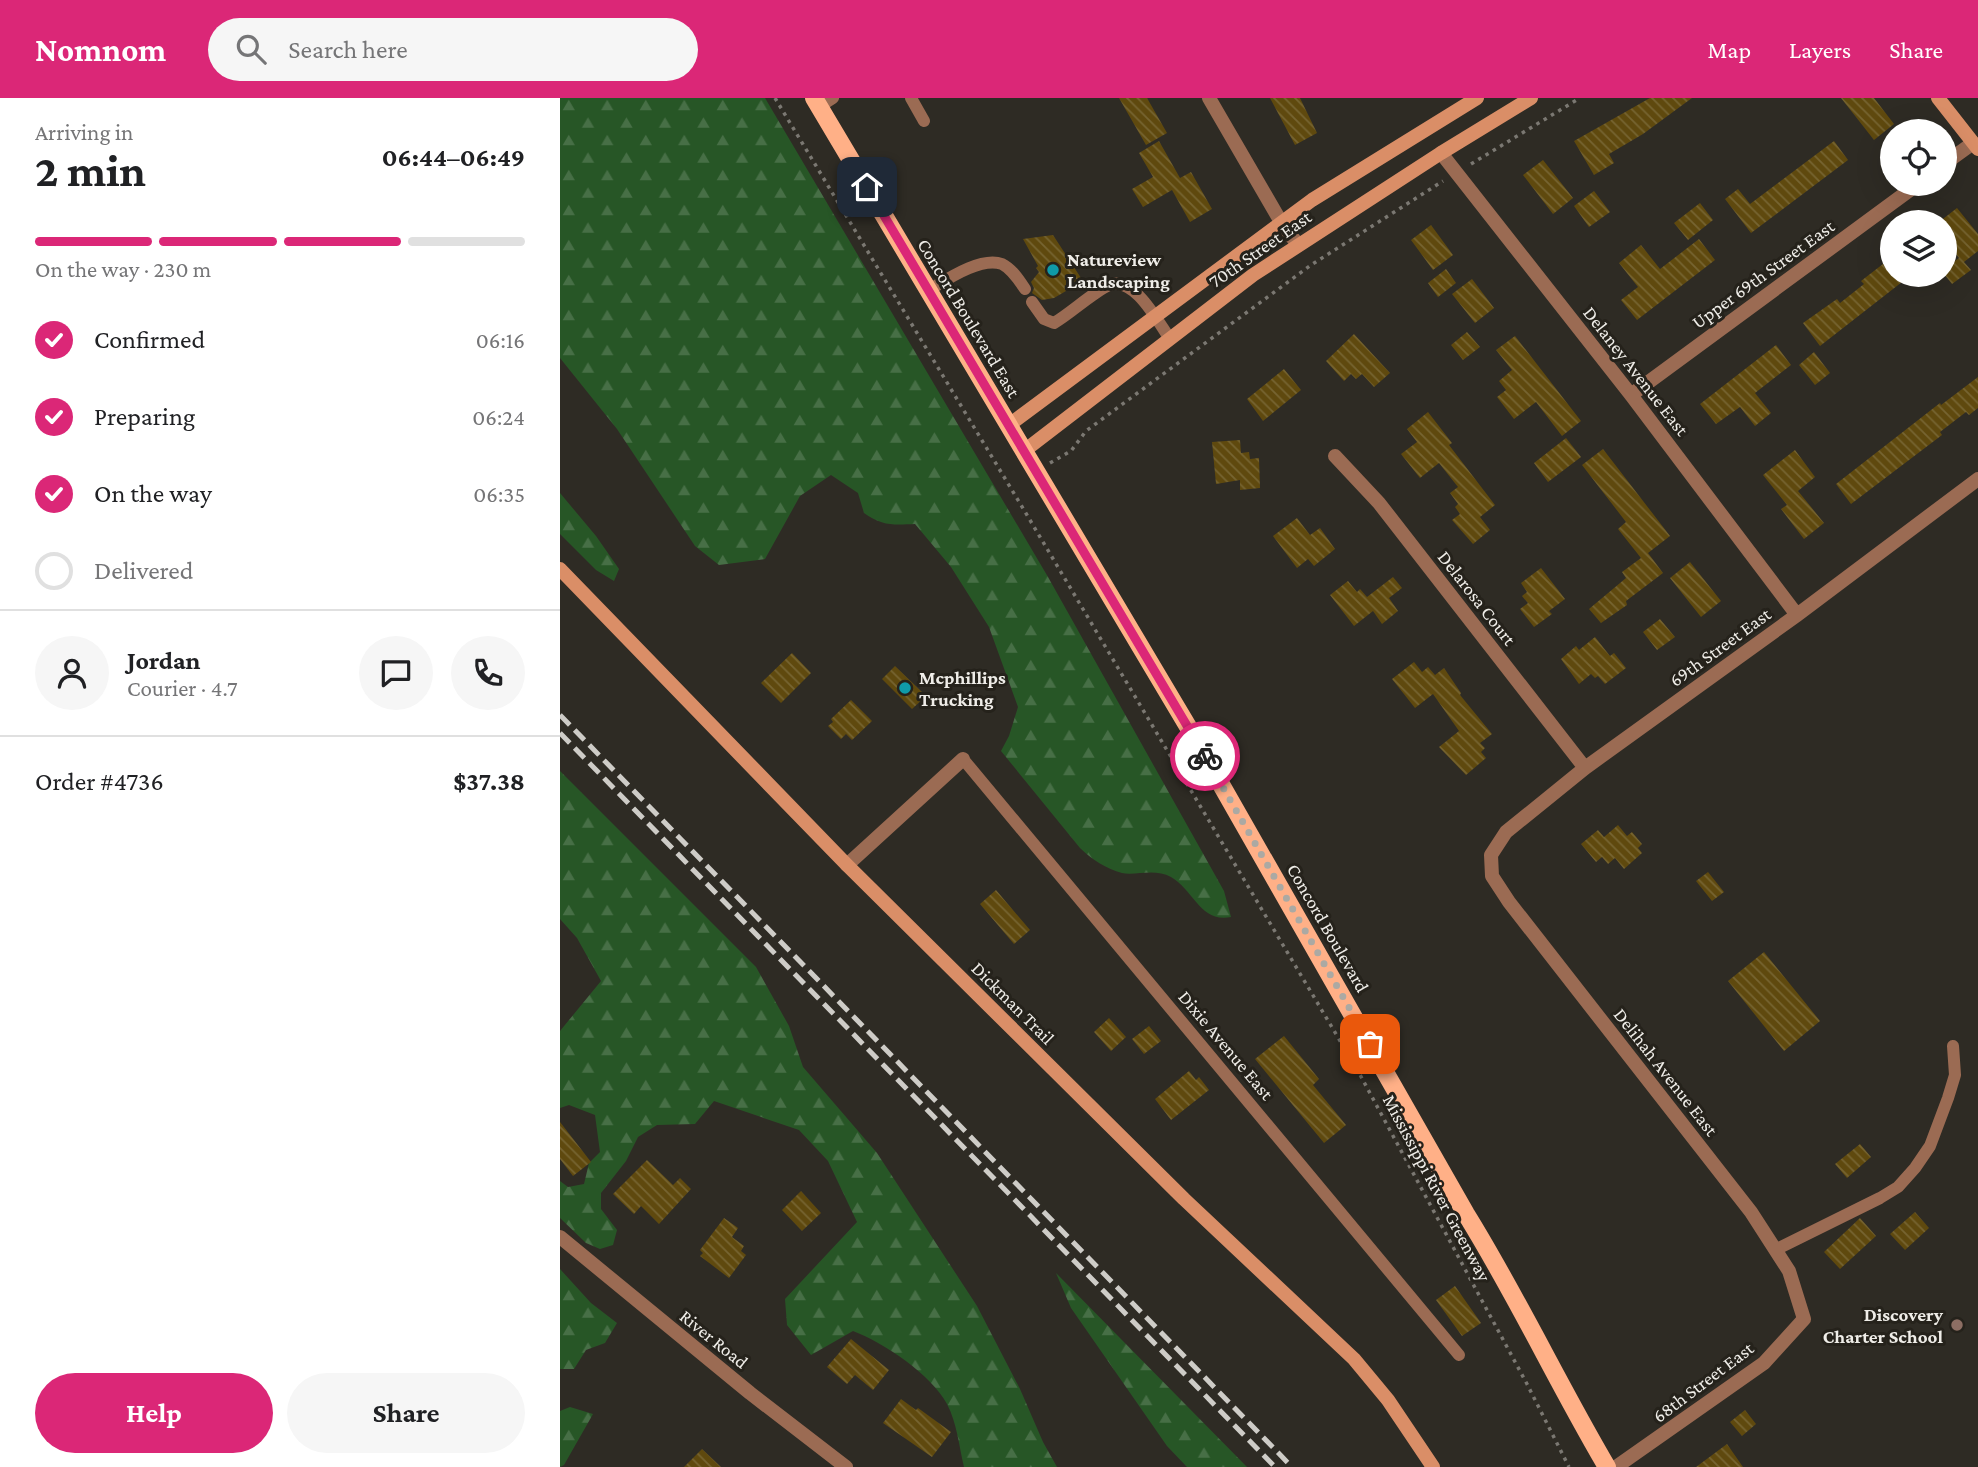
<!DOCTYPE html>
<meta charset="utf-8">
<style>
body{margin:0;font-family:"Crimson Pro",serif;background:#f6f6f6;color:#202124;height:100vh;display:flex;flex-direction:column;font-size:26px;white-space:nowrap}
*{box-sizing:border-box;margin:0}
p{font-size:23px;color:#757577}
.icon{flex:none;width:38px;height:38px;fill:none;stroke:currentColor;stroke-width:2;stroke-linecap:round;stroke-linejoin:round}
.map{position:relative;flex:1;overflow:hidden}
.sheet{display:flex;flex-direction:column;background:#fff;width:560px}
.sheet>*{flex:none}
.controls{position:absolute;left:1320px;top:21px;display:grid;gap:14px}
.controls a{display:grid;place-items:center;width:77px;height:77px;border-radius:50%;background:#fff;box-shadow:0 7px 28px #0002;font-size:35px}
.pin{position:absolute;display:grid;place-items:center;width:60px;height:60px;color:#fff;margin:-30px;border-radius:14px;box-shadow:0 4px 10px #0006}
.courier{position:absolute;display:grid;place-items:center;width:70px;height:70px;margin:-35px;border:5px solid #db2777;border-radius:50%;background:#fff;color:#222;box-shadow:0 2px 9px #0007}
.overview em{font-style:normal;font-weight:700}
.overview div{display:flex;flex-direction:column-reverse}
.overview{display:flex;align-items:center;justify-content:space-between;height:119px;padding:0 35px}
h1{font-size:46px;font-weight:700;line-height:52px}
.bar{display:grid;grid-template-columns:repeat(4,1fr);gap:10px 7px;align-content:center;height:84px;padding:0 35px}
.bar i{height:9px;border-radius:5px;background:#e0e0e0}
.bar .on{background:#db2777}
.bar p{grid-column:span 4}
.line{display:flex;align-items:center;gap:18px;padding:0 35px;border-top:2px solid #e0e0e0}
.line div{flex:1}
.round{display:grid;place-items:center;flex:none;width:74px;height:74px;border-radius:37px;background:#f6f6f6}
ol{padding:0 35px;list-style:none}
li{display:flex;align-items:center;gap:21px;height:77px}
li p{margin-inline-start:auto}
li .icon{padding:7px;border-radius:50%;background:#db2777;color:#fff;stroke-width:4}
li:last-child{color:#757577}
li i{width:38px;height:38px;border:4px solid #e0e0e0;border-radius:50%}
.primary-button{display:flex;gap:14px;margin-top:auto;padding:14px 35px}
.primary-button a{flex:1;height:80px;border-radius:42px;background:#db2777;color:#fff;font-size:28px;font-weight:700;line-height:80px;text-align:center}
.primary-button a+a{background:#f6f6f6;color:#202124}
header{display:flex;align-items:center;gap:42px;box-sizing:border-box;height:98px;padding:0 35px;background:#db2777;color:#fff}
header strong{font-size:33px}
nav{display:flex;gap:38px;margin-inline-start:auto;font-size:24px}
.search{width:490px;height:63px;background:#f6f6f6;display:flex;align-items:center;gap:18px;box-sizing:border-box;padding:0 24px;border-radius:38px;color:#757577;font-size:26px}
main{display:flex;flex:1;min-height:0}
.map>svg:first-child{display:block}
</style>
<header>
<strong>Nomnom</strong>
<div class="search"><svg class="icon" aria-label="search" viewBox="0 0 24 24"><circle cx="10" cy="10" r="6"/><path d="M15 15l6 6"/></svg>Search here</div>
<nav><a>Map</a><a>Layers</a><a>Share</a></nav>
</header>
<main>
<section class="sheet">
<div class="overview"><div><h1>2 min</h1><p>Arriving in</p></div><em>06:44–06:49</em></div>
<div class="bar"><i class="on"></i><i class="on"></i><i class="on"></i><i></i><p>On the way · 230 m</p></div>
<ol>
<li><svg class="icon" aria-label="check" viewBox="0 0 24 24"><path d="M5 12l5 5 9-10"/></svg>Confirmed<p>06:16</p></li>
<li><svg class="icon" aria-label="check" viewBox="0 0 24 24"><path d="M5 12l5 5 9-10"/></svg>Preparing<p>06:24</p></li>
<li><svg class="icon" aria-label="check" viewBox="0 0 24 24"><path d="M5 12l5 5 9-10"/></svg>On the way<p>06:35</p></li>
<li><i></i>Delivered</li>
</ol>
<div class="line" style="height:126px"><a class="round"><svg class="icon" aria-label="person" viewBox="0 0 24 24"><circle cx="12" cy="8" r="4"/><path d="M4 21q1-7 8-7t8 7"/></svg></a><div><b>Jordan</b><p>Courier · 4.7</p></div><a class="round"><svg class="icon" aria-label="chat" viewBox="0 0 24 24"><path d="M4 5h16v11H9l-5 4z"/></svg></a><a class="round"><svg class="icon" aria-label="phone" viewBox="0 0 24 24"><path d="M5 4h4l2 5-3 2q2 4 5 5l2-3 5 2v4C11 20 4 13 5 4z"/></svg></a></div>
<div class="line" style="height:91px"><div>Order #4736</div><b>$37.38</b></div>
<div class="primary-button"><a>Help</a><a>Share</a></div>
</section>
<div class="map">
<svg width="1418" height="1369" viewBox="0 0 1418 1369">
<defs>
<pattern id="forest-firs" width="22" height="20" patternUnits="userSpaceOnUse" patternTransform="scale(1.75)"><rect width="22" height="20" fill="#275626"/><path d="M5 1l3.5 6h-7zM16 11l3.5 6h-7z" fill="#476f46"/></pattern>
<pattern id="building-back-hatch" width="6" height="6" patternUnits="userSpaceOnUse" patternTransform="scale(1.75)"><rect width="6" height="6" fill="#5f490e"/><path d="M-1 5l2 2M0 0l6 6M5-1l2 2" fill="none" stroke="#766431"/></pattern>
</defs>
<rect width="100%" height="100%" fill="#2e2b24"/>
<!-- forest -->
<path fill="url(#forest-firs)" d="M0,0h205l283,479 176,314 7,26c-31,6 -37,-27 -60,-40 -16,-9 -36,-1 -49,-4 -15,-4 -31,-14 -42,-25l-79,-97 8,-15 9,-29 -29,-80 -38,-60 -36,-43c-22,1 -33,2 -51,-11l-6,-20 -27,-18 -31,21 -35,63 -46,6 -24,-19 -78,-117 -57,-71z
M0,395l36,43 23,33 -5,12 -18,-11 -36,-36z
M0,673l196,196 33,59 14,41 74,86 100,153 43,83 23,53 14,25h-93c-5,-21 -7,-44 -17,-63 -16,-30 -63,-61 -94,-73l-42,24 -24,-30 -2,-26 72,-77 -29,-61 -29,-31 -85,-29 -19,23 -38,1 -19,12 -12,24 -25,32v16l16,21 -4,15 -13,4 -14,-6 -26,-25v-37l8,6 16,-3 5,-21 11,-11 -5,-37 -26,-10 -9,3v-77l41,-50 -24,-43 -17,-19z
M0,1171l31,34 26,20 -12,20 -19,7 -12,19h-14z
M496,1175l191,194h-60l-20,-21 -96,-138z
M10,1309l23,7 -29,51 -4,2v-56z"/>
<!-- building -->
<path fill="url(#building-back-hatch)" d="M559,0h28l20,35 -21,12z
M710,0h30l17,35 -22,12z
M1090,0h42l-49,36 -34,20 5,9 -20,12 -20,-34z
M1281,0h33l20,26 -20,16z
M599,43l21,37 11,-6 21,37 -22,13 -18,-32 -29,17 -11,-18 21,-12 -14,-24z
M1274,43l14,19 -97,73 -26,-34 13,-10 12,15z
M983,62l30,38 -20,16 -30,-39z
M1034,93l16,21 -21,15 -15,-21z
M1140,105l13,17 -25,20 -14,-17z
M1397,110l21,26v17l-14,11 7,8 -19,14 -8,-10v-5l15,-11 -7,-9 4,-3 -12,-16v-8h-5z
M871,127l22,30 -20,15 -22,-30z
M493,137l28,43 -5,3 2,3 -24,14 -12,2 -10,-7 2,-5 -3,-6 8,-10 -3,-4 2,-2 -15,-27z
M1139,141l16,21 -78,60 -16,-20 17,-13 -19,-24 22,-18 19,24z
M1332,159v18h19l-91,71 -17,-23 34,-24 3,4 24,-19 -3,-3z
M886,171l10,14 -18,14 -10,-14z
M912,181l22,29 -19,15 -23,-29z
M907,234l13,15 -17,13 -12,-15z
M794,236l36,39 -16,14 -12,-13 -6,5 -5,-5 -7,7 -18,-20z
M955,238l66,85 -19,15 -26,-34 -22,17 -17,-22 9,-7 -7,-9 13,-11 -16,-20z
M1216,247l15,20 -36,28 16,20 -16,13 -15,-19 -24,17 -16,-20z
M1254,254l16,21 -15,12 -16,-20z
M724,271l17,21 -38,31 -16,-22z
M1418,279v31l-9,7 -3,-3 -26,20 2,3 -91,69 -15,-20 104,-81 1,2z
M868,314l24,31 -3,2 46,60 -15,12 10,13 -17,14 -21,-24 8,-6 -5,-7 3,-3 -8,-11 8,-6 -19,-24 -19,15 -19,-24 16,-12 -10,-13z
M1006,340l15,19 -33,25 -14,-19z
M680,342l1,13 8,-1 1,7 9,-1 1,30 -20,2v-10l-24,4 -4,-42z
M1043,351l67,87 -22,17 15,20 -37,28 1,4 -26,18 -12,-14 37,-31 -4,-6 19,-14 -23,-29 8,-7 -44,-57z
M1235,352l20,27 -17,14 26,32 -20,16 -23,-30 6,-4 -24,-30z
M737,420l13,17 10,-7 15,21 -21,17 -6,-7 -11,9 -24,-32z
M1130,464l31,39 -20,16 -31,-39z
M981,470l24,31 -16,12 3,3 -18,13 -14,-18 8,-6 -6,-7 5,-4 -6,-9z
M833,479l9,11 -13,10 9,13 -16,13 -9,-13 -19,15 -24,-31 18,-14 9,11 3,-3 7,8z
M1100,521l15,18 -18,13 -14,-18z
M1035,539l15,19 4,-3 12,15 -21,16 -7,-8 -3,2 -4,-4 -12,10 -18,-25 15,-13 3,4z
M232,555l19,20 -30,30 -20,-20z
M854,564l8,10 6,-5 7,8 9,-7 17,25 -1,2 32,39 -12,9 5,5 -4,4 5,6 -20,17 -27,-28 20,-16 -26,-37 -18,14 -23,-29z
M335,568l31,30 -14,13 -30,-30z
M291,602l21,21 -20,19 -6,-6 -5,5 -13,-13 5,-4 -2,-3z
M1058,727l9,11 5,-4 10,12 -4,4 4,5 -18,16 -9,-11 -7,6 -6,-7 -6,5 -15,-18 17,-14 6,7z
M1148,774l16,20 -12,9 -16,-20z
M436,792l34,40 -16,14 -34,-40z
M1204,854l56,69 -36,30 -56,-70z
M549,920l17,19 -15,14 -17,-19z
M589,928l12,15 -17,13 -12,-15z
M724,938l35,43 -6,6 33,40 -22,18 -69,-84z
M629,973l7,9 3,-3 10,13 -38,30 -16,-21z
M0,1024l31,40 -18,14 -13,-17z
M1300,1046l11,13 -24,21 -12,-14z
M87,1062l26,25 7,-7 11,11 -32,35 -18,-18 -7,8 -21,-20z
M241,1093l20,22 -19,18 -20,-21z
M1355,1114l14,16 -24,22 -15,-16z
M164,1120l14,10 -6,9 12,9 -3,5 5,4 -17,23 -29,-22 3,-3 -3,-3z
M1300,1120l16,18 -36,33 -16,-17z
M895,1188l26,37 -19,13 -26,-36z
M291,1241l38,31 -16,20 -18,-15 -8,9 -20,-17z
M341,1301l15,11 2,-2 33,24 -19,25 -49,-34z
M1185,1312l11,14 -14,12 -12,-14z
M1167,1346l16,23h-47z
M142,1351l19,18h-37z"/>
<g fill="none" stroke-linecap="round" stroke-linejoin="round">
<!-- path -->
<path stroke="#7b7872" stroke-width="3.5" stroke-dasharray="3.5 5" stroke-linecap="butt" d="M215,0l246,407 337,566 169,313 42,83
M911,66l109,-66
M490,365l21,-12 15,-20 225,-166 132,-84"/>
<!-- lane -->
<path stroke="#9b6b53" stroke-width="12" d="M351,0l13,23
M259,9l14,-9
M369,192c17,-10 52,-34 73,-26 10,5 17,16 23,25
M472,204l12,17 10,4c17,-10 38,-30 55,-38 25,-10 49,37 61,54
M403,661l496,596
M1215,1152l105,-52 18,-11 17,-19 15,-22 18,-48 7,-23 -2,-29"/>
<!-- street -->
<path stroke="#9b6b53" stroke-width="14" d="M649,0l72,124 17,23
M881,55l190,242 166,220
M1384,66l29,-21
M1071,297l287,-211
M775,358l44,47 206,265
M287,767l116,-106
M0,1139l190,156 96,74
M1056,1369l148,-104 40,-44 -15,-48 -38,-59 -242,-310 -17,-26 -1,-21 15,-23 79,-64 212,-153 181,-136"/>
<!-- secondary -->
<path stroke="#da8e67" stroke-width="14" d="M1378,0l40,51
M449,327l303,-225 165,-102
M464,353l229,-176 188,-122 90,-55
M0,471l287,296 337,334 170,160 34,41 45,67"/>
<!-- primary -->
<path stroke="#ffb087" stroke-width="18" d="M254,0l376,632 276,484c51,82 92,170 141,253"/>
<!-- rail -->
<path stroke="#ceccc7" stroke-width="5" stroke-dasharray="14 7" stroke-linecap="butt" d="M0,617l732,752
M0,635l715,734"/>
</g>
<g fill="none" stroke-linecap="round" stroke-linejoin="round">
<!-- done -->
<path stroke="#aba9a3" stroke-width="7" stroke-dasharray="0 12.6" d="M645,658l165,288"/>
<!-- route -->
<path stroke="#db2777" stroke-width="9" d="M307,89l338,569"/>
</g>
<!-- markers -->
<g fill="#0f9aa8" stroke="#25221b" stroke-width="2.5">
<circle cx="493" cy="172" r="7"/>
<circle cx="345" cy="590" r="7"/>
</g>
<circle fill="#8d6e63" stroke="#25221b" stroke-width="2.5" cx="1397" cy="1227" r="7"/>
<g text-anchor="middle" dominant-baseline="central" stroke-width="6" stroke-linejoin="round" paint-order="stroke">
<!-- street labels -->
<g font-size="19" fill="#efede8" stroke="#25221b">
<text transform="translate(700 151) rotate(-35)">70th Street East</text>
<text transform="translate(1203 176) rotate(-36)">Upper 69th Street East</text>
<text transform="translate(409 220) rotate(59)">Concord Boulevard East</text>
<text transform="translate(1076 273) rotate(52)">Delaney Avenue East</text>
<text transform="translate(917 500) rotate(52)">Delarosa Court</text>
<text transform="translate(1160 549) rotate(-36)">69th Street East</text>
<text transform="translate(768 830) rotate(60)">Concord Boulevard</text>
<text transform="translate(453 905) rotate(45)">Dickman Trail</text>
<text transform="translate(666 947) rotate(50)">Dixie Avenue East</text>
<text transform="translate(1106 974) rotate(52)">Delihah Avenue East</text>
<text transform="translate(877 1090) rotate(62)">Mississippi River Greenway</text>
<text transform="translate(154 1241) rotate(39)">River Road</text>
<text transform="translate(1143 1284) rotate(-37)">68th Street East</text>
</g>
<!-- poi labels -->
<g font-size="19" font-weight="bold" fill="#efede8" stroke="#25221b" text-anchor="start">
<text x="507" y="161">Natureview<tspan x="507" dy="22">Landscaping</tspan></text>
<text x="359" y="579">Mcphillips<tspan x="359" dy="22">Trucking</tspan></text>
<text x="1383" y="1216" text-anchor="end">Discovery<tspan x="1383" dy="22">Charter School</tspan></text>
</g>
</g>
</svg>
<div class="controls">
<a><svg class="icon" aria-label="locate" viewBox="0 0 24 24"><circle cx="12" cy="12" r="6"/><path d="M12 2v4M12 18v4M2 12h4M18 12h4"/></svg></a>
<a><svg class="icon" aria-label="layers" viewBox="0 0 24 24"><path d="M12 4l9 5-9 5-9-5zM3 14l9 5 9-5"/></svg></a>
</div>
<div class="pin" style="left:810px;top:946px;background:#ea580c"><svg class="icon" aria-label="bag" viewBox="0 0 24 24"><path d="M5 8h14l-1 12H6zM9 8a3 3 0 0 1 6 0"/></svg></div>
<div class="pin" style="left:307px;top:89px;background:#1f2937"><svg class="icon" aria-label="home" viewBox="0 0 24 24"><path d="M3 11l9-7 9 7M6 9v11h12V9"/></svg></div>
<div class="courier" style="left:645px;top:658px"><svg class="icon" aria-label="bike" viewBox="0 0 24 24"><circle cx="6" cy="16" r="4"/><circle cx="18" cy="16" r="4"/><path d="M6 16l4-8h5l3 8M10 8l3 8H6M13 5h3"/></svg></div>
</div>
</main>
